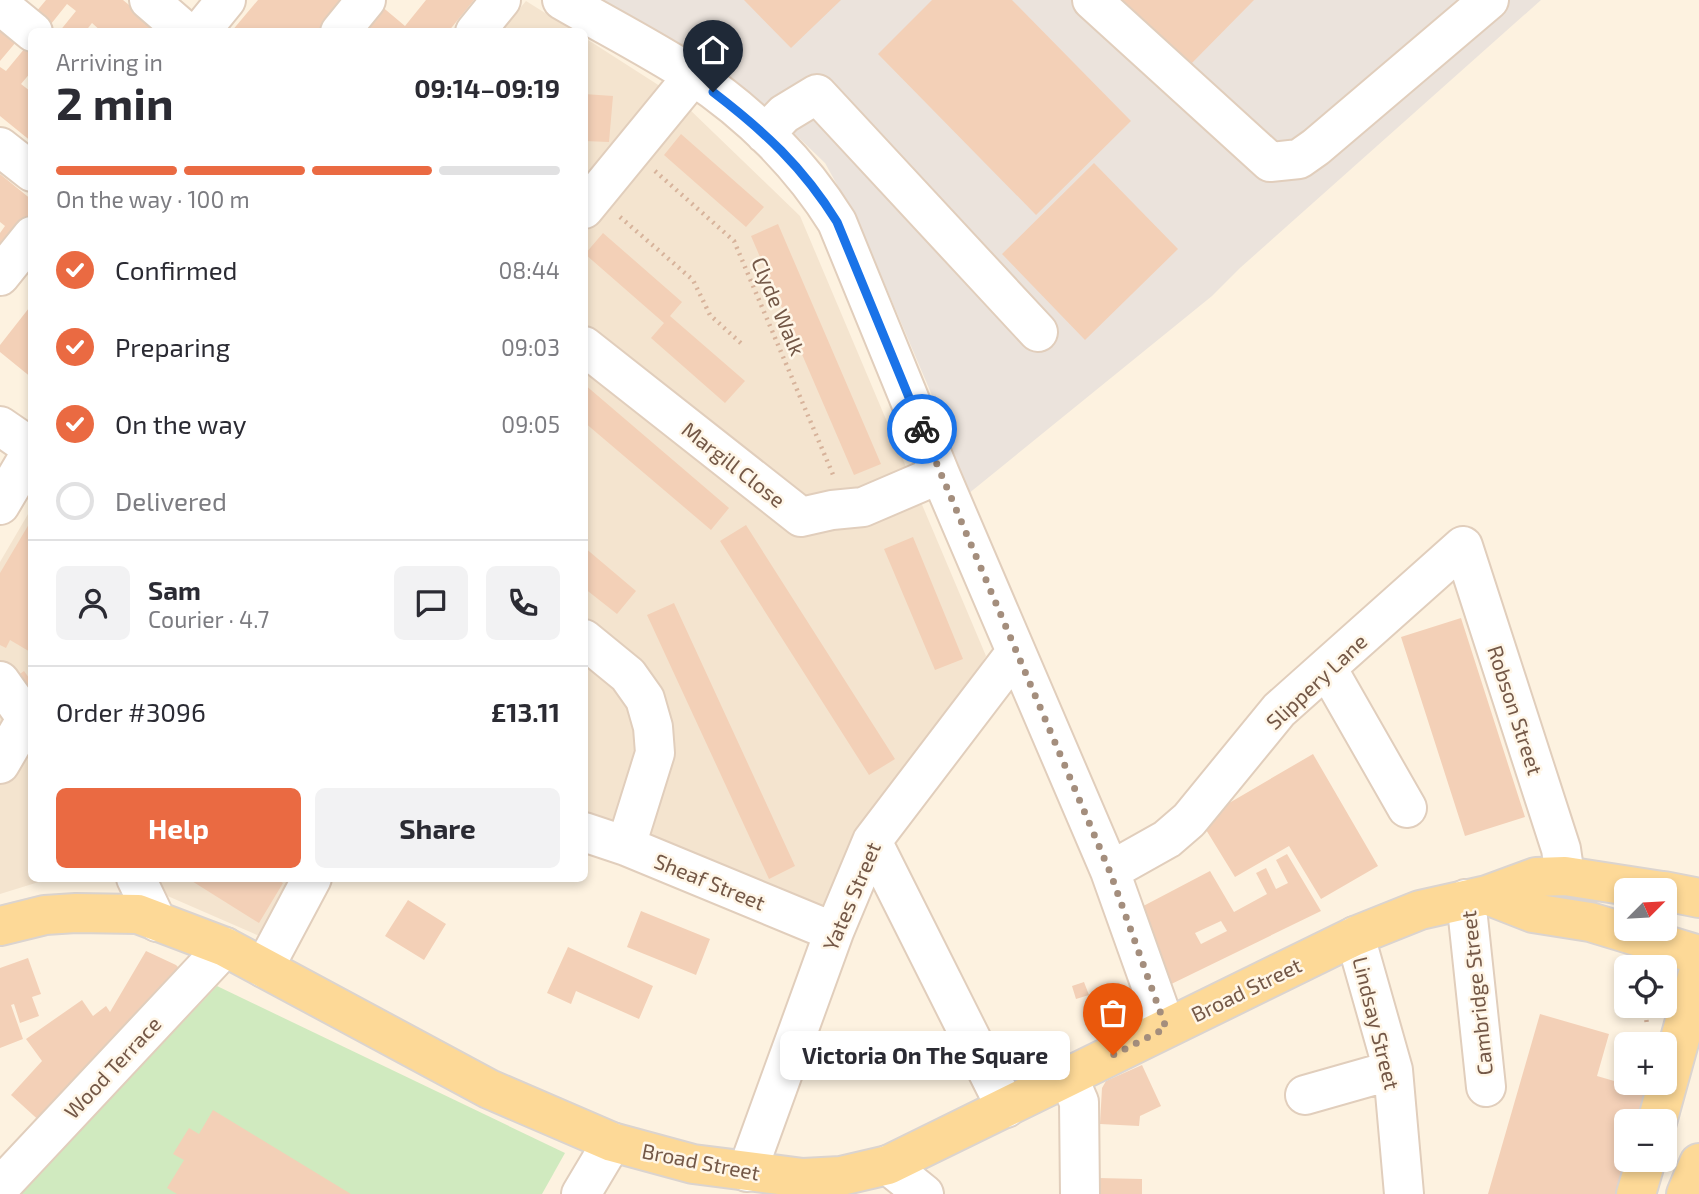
<!DOCTYPE html>
<meta charset="utf-8">
<style>
body{margin:0;font-family:"Exo 2",sans-serif;background:#f2f2f3;color:#2b2b33;height:100vh;display:flex;flex-direction:column;font-size:26px;white-space:nowrap}
*{box-sizing:border-box;margin:0}
p{font-size:23px;color:#7c7c81}
.icon{flex:none;width:38px;height:38px;fill:none;stroke:currentColor;stroke-width:2;stroke-linecap:round;stroke-linejoin:round}
.map{position:relative;flex:1;overflow:hidden}
.sheet{position:absolute;left:28px;top:28px;width:560px;height:854px;display:flex;flex-direction:column;background:#fff;border-radius:10px;box-shadow:0 4px 10px #0003}
.sheet>*{flex:none}
.needle{width:46px;rotate:66deg}
.fabs{position:absolute;left:1614px;top:878px;display:grid;gap:14px}
.fabs a{display:grid;place-items:center;width:63px;height:63px;border-radius:10px;background:#fff;box-shadow:0 4px 10px #0003;font-size:35px}
.pin{position:absolute;display:grid;place-items:center;width:60px;height:60px;color:#fff;margin:-72px -30px;border-radius:50% 50% 50% 0;rotate:-45deg;box-shadow:0 0 7px #0007}
.pin .icon{rotate:45deg}
.courier{position:absolute;display:grid;place-items:center;width:70px;height:70px;margin:-35px;border:5px solid #1a73e8;border-radius:50%;background:#fff;color:#222;box-shadow:0 2px 9px #0007}
.bubble{position:absolute;height:49px;border-radius:10px;background:#fff;box-shadow:0 4px 10px #0003;font-size:23px;font-weight:700;line-height:49px;text-align:center}
.head em{font-style:normal;font-weight:700}
.head div{display:flex;flex-direction:column-reverse}
.head{display:flex;align-items:center;justify-content:space-between;height:119px;padding:0 28px}
h1{font-size:46px;font-weight:700;line-height:52px}
.bar{display:grid;grid-template-columns:repeat(4,1fr);gap:10px 7px;align-content:center;height:84px;padding:0 28px}
.bar i{height:9px;border-radius:5px;background:#e1e1e2}
.bar .active{background:#ea6a42}
.bar p{grid-column:span 4}
.line{display:flex;align-items:center;gap:18px;padding:0 28px;border-top:2px solid #e1e1e2}
.line div{flex:1}
.round{display:grid;place-items:center;flex:none;width:74px;height:74px;border-radius:10px;background:#f2f2f3}
ol{padding:0 28px;list-style:none}
li{display:flex;align-items:center;gap:21px;height:77px}
li p{margin-inline-start:auto}
li .icon{padding:7px;border-radius:50%;background:#ea6a42;color:#fff;stroke-width:4}
li:last-child{color:#7c7c81}
li i{width:38px;height:38px;border:4px solid #e1e1e2;border-radius:50%}
.action{display:flex;gap:14px;margin-top:auto;padding:14px 28px}
.action a{flex:1;height:80px;border-radius:10px;background:#ea6a42;color:#fff;font-size:28px;font-weight:700;line-height:80px;text-align:center}
.action a+a{background:#f2f2f3;color:#2b2b33}
.map>svg:first-child{display:block}
</style>
<div class="map">
<svg width="1699" height="1194" viewBox="0 0 1699 1194">
<rect width="100%" height="100%" fill="#fdf2e0"/>
<!-- residential -->
<path fill="#f4e4cf" d="M526,1l48,30 -74,1z
M585,38l78,50 -78,100z
M686,106l114,110 186,440 -163,252 -238,-88v-586z
M31,509v196l-31,53v-196z
M32,739v139l52,1 -42,2 -42,13v-115z
M151,879h148l-35,59 -101,-44z"/>
<!-- industrial -->
<path fill="#ebe3dc" d="M602,0h939l-301,268 -28,28 -244,198 -37,-101 -71,-167 -35,-63 -52,-50 -83,-59z"/>
<!-- green -->
<path fill="#d0eabf" d="M217,986l348,167 -23,41h-523z"/>
<!-- building -->
<path fill="#f3d0b7" fill-rule="evenodd" d="M46,0h77l39,32h-60l-10,-9 -7,9h-26l17,-21 -9,-7 -16,20 -15,-12z
M258,0h94l-26,32h-95z
M426,0h48l-26,32h-91l23,-27 25,21z
M744,0h97l-50,48z
M932,0h80l119,121 -95,94 -158,-161z
M1119,0h135l-66,67z
M0,28l16,14 -16,19z
M25,48l7,6v17l-11,13 9,7 2,-1v52l-32,-26v-49l6,4z
M584,94l29,2 -4,46 -25,-1z
M681,134l83,73 -18,20 -82,-72z
M1094,163l84,86 -93,91 -83,-86z
M0,174l32,26v11l-32,38v-16l5,-7 -5,-4z
M778,224l103,240 -27,11 -103,-239z
M603,233l79,69 -12,14 75,65 -20,22 -74,-65 13,-15 -79,-69z
M29,308l3,2v68l-32,-26v-7z
M584,384l145,124 -18,22 -127,-108z
M32,519v84l-3,5 3,2v43l-22,-13 -4,8 -6,-3v-72z
M746,525l149,234 -26,16 -149,-234z
M913,537l50,122 -28,11 -51,-121z
M584,547l52,44 -19,23 -33,-26z
M674,603l121,263 -26,13 -122,-264z
M1461,618l64,199 -60,19 -64,-199z
M24,671l8,11v16l-22,-17z
M1313,754l65,112 -57,33 -32,-53 -54,31 -35,-57z
M1287,854l34,57 -162,79 -29,-77 80,-42 24,41 33,-18 -11,-21 10,-5 10,21 12,-6 -12,-23zM1221,921l6,10 -26,13 -6,-11z
M187,878h88l8,5 -24,40z
M408,900l38,24 -22,36 -39,-24z
M641,911l69,28 -14,36 -69,-28z
M568,947l85,39 -14,33 -63,-28 -5,13 -24,-11z
M146,951l30,14 11,11 -143,149 -33,-30 31,-34 -16,-22 56,-39 11,16 13,-10 4,6z
M28,958l13,36 -9,3 7,19 -19,7 -6,-19 -3,1 12,34 -23,9v-80z
M1084,982l5,13 -13,4 -4,-13z
M1540,1014l69,20 -12,42 55,16 -9,30h-17v38h6l-9,34h-135z
M1142,1065l19,41 -21,10 -1,10 -39,-2 2,-36 4,-7z
M213,1110l138,84h-174l-10,-6 17,-28 -11,-6 16,-26 10,6z
M1098,1178l44,1v15h-44z"/>
<g fill="none" stroke-linecap="round" stroke-linejoin="round">
<defs>
<path id="minor" d="M149,0l37,32
M562,0c43,25 88,48 130,75 58,38 109,89 145,147l103,252 170,397 56,157
M1092,0l178,162 29,-3 17,-12 173,-147
M0,5l33,27
M200,32l26,-32
M340,32l26,-32
M475,32l26,-32
M765,134l19,-20 33,-20 221,238
M0,147l32,25
M584,209l109,-133
M0,276l32,-40
M584,346l217,171 31,-7 31,-3 77,-33
M0,426l32,22
M0,505l32,-54
M584,639l44,36 17,24 8,28 2,26 -29,93
M1327,668l80,140
M0,681l32,45
M0,764l32,-55
M584,832l42,14 208,86
M872,841l134,267
M1110,871l57,-32 22,-19 90,-110 184,-164 98,303 4,27
M136,878l21,44
M1466,899l20,188
M1355,936l38,134 11,124
M264,968l48,-90
M1068,1077l11,25 1,92
M1305,1095l88,-25
M888,1165l36,29
M747,1172l87,-240 38,-91 144,-189
M0,1187l225,-240
M581,1194l31,-52"/>
<path id="major" d="M1664,891l35,7
M1487,895l46,18 57,9 109,33
M0,926l45,-11 31,-2 62,1 87,33 264,142 123,53 81,22 110,14 38,-2 47,-11 467,-229 65,-26 67,-15 49,-18 29,-1 97,15
M1657,1122l42,-152
M1636,1194l10,-34
M1686,1194l13,-31"/>
</defs>
<!-- minor casing -->
<use href="#minor" stroke="#e1cebc" stroke-width="42"/>
<!-- major casing -->
<use href="#major" stroke="#dbd4cf" stroke-width="42"/>
<!-- path -->
<path stroke="#d7b39b" stroke-width="4.5" stroke-dasharray="2 5" stroke-linecap="butt" d="M655,171l79,70 100,236
M620,217l73,63 17,35 34,31
M1645,1006l2,20"/>
<!-- minor -->
<use href="#minor" stroke="#fff" stroke-width="38"/>
<!-- major -->
<use href="#major" stroke="#fdd997" stroke-width="38"/>
</g>
<g fill="none" stroke-linecap="round" stroke-linejoin="round">
<!-- done -->
<path stroke="#a48e7d" stroke-width="7" stroke-dasharray="0 12.6" d="M922,429l188,443 56,156 -53,27"/>
<!-- route -->
<path stroke="#1a73e8" stroke-width="9" d="M713,92c51,39 90,75 124,130l85,207"/>
</g>
<g text-anchor="middle" dominant-baseline="central" stroke-width="5" stroke-linejoin="round" paint-order="stroke">
<!-- street labels -->
<g font-size="21" fill="#745847" stroke="#fff6e7">
<text transform="translate(779 306) rotate(67)">Clyde Walk</text>
<text transform="translate(734 464) rotate(38)">Margill Close</text>
<text transform="translate(1316 681) rotate(-43)">Slippery Lane</text>
<text transform="translate(1516 710) rotate(72)">Robson Street</text>
<text transform="translate(710 881) rotate(22)">Sheaf Street</text>
<text transform="translate(851 896) rotate(-67)">Yates Street</text>
<text transform="translate(1246 989) rotate(-26)">Broad Street</text>
<text transform="translate(1476 993) rotate(-96)">Cambridge Street</text>
<text transform="translate(1377 1023) rotate(76)">Lindsay Street</text>
<text transform="translate(112 1067) rotate(-47)">Wood Terrace</text>
<text transform="translate(701 1161) rotate(11)">Broad Street</text>
</g>
</g>
</svg>
<div class="fabs">
<a><svg class="needle" viewBox="-14 -14 28 28"><path d="M0-13l5 13h-10z" fill="#e53935"/><path d="M0 13l5-13h-10z" fill="#7c7c81"/></svg></a>
<a><svg class="icon" aria-label="locate" viewBox="0 0 24 24"><circle cx="12" cy="12" r="6"/><path d="M12 2v4M12 18v4M2 12h4M18 12h4"/></svg></a>
<a>+</a>
<a>−</a>
</div>
<div class="pin" style="left:1113px;top:1055px;background:#ea580c"><svg class="icon" aria-label="bag" viewBox="0 0 24 24"><path d="M5 8h14l-1 12H6zM9 8a3 3 0 0 1 6 0"/></svg></div>
<div class="pin" style="left:713px;top:92px;background:#1f2937"><svg class="icon" aria-label="home" viewBox="0 0 24 24"><path d="M3 11l9-7 9 7M6 9v11h12V9"/></svg></div>
<div class="courier" style="left:922px;top:429px"><svg class="icon" aria-label="bike" viewBox="0 0 24 24"><circle cx="6" cy="16" r="4"/><circle cx="18" cy="16" r="4"/><path d="M6 16l4-8h5l3 8M10 8l3 8H6M13 5h3"/></svg></div>
<div class="bubble" style="left:780px;top:1031px;width:290px">Victoria On The Square</div>
<section class="sheet">
<div class="head"><div><h1>2 min</h1><p>Arriving in</p></div><em>09:14–09:19</em></div>
<div class="bar"><i class="active"></i><i class="active"></i><i class="active"></i><i></i><p>On the way · 100 m</p></div>
<ol>
<li><svg class="icon" aria-label="check" viewBox="0 0 24 24"><path d="M5 12l5 5 9-10"/></svg>Confirmed<p>08:44</p></li>
<li><svg class="icon" aria-label="check" viewBox="0 0 24 24"><path d="M5 12l5 5 9-10"/></svg>Preparing<p>09:03</p></li>
<li><svg class="icon" aria-label="check" viewBox="0 0 24 24"><path d="M5 12l5 5 9-10"/></svg>On the way<p>09:05</p></li>
<li><i></i>Delivered</li>
</ol>
<div class="line" style="height:126px"><a class="round"><svg class="icon" aria-label="person" viewBox="0 0 24 24"><circle cx="12" cy="8" r="4"/><path d="M4 21q1-7 8-7t8 7"/></svg></a><div><b>Sam</b><p>Courier · 4.7</p></div><a class="round"><svg class="icon" aria-label="chat" viewBox="0 0 24 24"><path d="M4 5h16v11H9l-5 4z"/></svg></a><a class="round"><svg class="icon" aria-label="phone" viewBox="0 0 24 24"><path d="M5 4h4l2 5-3 2q2 4 5 5l2-3 5 2v4C11 20 4 13 5 4z"/></svg></a></div>
<div class="line" style="height:91px"><div>Order #3096</div><b>£13.11</b></div>
<div class="action"><a>Help</a><a>Share</a></div>
</section>
</div>
